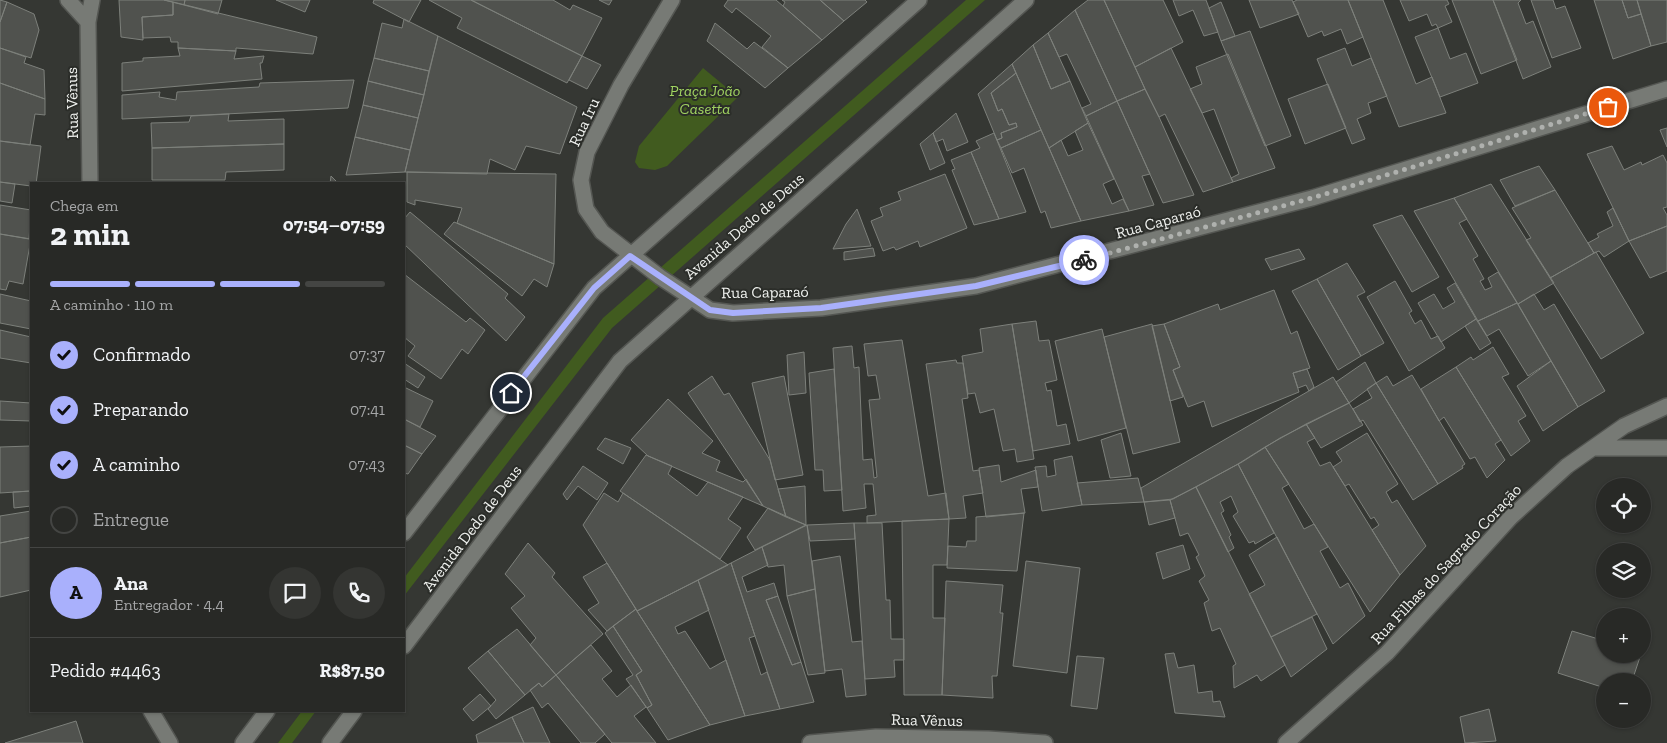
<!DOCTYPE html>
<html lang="pt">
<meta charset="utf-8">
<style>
body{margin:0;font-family:"Zilla Slab",serif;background:#343532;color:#f1f3f6;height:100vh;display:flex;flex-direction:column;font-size:19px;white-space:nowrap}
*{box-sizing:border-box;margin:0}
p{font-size:16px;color:#a5a6a7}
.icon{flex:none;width:28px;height:28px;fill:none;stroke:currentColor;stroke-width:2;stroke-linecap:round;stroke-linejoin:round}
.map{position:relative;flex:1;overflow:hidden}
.sheet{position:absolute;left:30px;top:182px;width:375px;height:530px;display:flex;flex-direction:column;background:#282926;border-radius:0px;box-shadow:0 1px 4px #0004,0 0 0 1px #444543}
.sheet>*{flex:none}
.tools{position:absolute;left:1596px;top:478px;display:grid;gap:10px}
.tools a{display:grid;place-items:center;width:55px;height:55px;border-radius:50%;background:#282926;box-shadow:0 1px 4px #0004,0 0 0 1px #444543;font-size:25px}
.pin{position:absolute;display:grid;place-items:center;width:42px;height:42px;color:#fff;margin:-21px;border:2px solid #fff;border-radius:50%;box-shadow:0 1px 5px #0007}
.courier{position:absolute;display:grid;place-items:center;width:50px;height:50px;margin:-25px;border:4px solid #a9b0fc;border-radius:50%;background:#fff;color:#222;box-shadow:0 1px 6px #0007}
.head em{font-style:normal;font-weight:700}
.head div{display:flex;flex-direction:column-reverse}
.head{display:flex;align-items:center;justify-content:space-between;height:85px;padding:0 20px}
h1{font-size:32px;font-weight:700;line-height:38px}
.bar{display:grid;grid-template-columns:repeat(4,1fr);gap:8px 5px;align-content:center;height:60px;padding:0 20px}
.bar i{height:6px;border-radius:4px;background:#444543}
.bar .current{background:#a9b0fc}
.bar p{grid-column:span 4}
.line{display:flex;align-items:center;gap:12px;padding:0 20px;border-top:1px solid #444543}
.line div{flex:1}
.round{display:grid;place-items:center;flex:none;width:52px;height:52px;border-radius:26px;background:#343532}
ol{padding:0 20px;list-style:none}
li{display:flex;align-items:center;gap:15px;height:55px}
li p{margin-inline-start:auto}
li .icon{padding:5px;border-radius:50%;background:#a9b0fc;color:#111;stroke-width:4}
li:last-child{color:#a5a6a7}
li i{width:28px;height:28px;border:2px solid #444543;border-radius:50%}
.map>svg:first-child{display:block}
</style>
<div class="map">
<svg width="1667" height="743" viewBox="0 0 1667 743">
<rect width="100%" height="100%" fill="#353733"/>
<!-- green -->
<path fill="#415b1f" d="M966,0h19l-373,328 -208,268v-18l199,-260z
M703,68l35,29 -71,69 -12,4 -16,-2 -4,-6 4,-16z
M302,711h14l-24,32h-14z"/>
<!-- building -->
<path fill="#50524e" stroke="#7d807b" d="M0,0l7,2 -7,20z
M119,0h45l9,2v13l-31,2 1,23 -22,-3z
M164,0h21l-1,5z
M185,0h37l-4,14 -34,-9z
M276,0h34l-5,12z
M374,0h47l-12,22 -36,-19z
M429,0h42l111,56 -15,27 -110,-55 5,-10z
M471,0h82l17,10 3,-5 29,13 -20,38z
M599,0h13l-3,5z
M728,0h48l46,40 -34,28 -26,-21 9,-11 -35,-28 -4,5 -8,-7z
M782,0h38l24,21 -22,19 -39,-34 2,-4z
M820,0h45l2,2 -23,19z
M1088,0h16l41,89 -28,12 -42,-91z
M1104,0h59l20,42 -48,25z
M1173,0h33l12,32 -14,4 -11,-26 -14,6z
M1249,0h43l7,14 -39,14z
M1297,0h51l15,37 -16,7 -6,-15 -17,7 -2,-5 -14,6 -15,-35z
M1348,0h35l33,84 16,-7 14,36 -47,14z
M1400,0h47l2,4 -4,2 7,16 -14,6 -2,-4 -4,2 -5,-12 -18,7z
M1452,0h41l24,60 -36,14z
M1493,0h28l-3,3 8,21 7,-3 18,46 -28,12z
M1531,0h22l3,9 9,-3 16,42 -29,10z
M1594,0h28l6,18 13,-4 10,32 -38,13z
M1622,0h15l4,14 -13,4z
M1637,0h30v42l-16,4z
M7,2l27,12 5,16 -8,28 -31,-10v-26z
M173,2l144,35 -4,17 -77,-6v3l-58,-3v-6h-7l-1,-5 -27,1 -1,-21 31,-2z
M1221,2l14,34 -14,5 -12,-33z
M1075,10l42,91 -31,15 -4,-8 9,-4 -24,-50 -8,3 -11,-24z
M404,19l34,17 -9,35 -55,-13 8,-35 20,5z
M715,23l32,26 7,-7 34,26 -23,20 -58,-47z
M1438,28l12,31 16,-6 12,30 -38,14 -25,-60z
M1250,31l41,105 -26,10 -44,-105z
M1048,33l22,48 -19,8 -18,-44z
M438,36l139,71 -17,47 -34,-8 -11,24 -25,-11 -3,15 -82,-2z
M1033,45l18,44 19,-8 18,42 -39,25 -37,-84z
M0,48l26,9 -2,6 20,7 1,29 -45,-16z
M178,48l58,3 -2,8 30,-3 -2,7h-2l2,16 -140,12v-28l21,-2v-3l37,-2z
M1171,48l31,65 31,69 -30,10 -38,-78 -6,3 -14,-28 -10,-22z
M1345,48l7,18 19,-8 16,38 -19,7 3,10 -14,6 8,20 -13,5 -35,-85z
M1228,54l47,114 -42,14 -2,-4 8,-4 -25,-65 -12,4 -12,-24 12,-5 -6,-17z
M582,56l19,9 -14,24 -18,-9z
M374,58l55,13 -5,24 -56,-14z
M1012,64l4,9 -25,20 7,18 4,-2 7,16 7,-2 1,4 -16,6 1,5 -5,2 -19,-46z
M1016,73l25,57 -40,18 -4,-8 5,-2 -1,-5 16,-6 -1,-4 -7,2 -7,-16 -4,2 -7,-18z
M354,80l-6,28 -226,11v-24l38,-3 -1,5 17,3 1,-8 82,-5 1,-4z
M368,81l56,14 -6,23 -55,-13z
M0,83l45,16v16l-10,-1 -5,31 -30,-4z
M1328,84l18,44 -41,16 -17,-45z
M1145,89l14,28 35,78 -31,8 -46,-102z
M1117,101l33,73 -8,2 12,29 -25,6 -43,-95z
M363,105l55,13 -8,32 -55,-13z
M956,113l12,29 -21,9 -4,-12 -7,3 -3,-9z
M229,114l-1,7 56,-2v25l-132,4 -1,-25 38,-1 2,-6z
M1088,123l26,56 -11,5 9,20 11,-5 6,12 -48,10 -32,-73 12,-8 7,16 15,-6 -8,-19z
M1667,128v19l-7,-17z
M1041,130l8,18 32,73 -30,7 -6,-17 -4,2 -17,-45 -12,5 -11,-25z
M933,133l12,30 -15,7 -10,-26z
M994,133l32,79 -27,7 -28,-67 9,-4 -4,-7z
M355,137l55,13 -5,22 -59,3z
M0,141l41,5 -5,38h-5v2l-31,-4z
M284,144v26l-58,2 -1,8h-73v-32z
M1612,146l12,24 17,-8 1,3 21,-10 4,8v44l-4,1 4,7v11l-38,15 -42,-87z
M971,152l28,67 -25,6 -22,-55 3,-1 -4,-9z
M1539,166l16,24 -40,16 -15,-26z
M407,172l149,2 -2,90 -97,-41 5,-15 -47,-8v5l-8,-3z
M945,174l22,54 -47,19 -2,-6 -22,9 -2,-3 -11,4 -12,-30 12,-5 -3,-8 21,-8 -3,-8z
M331,176l8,8h-9z
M0,182l15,2 -3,19 -12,-2z
M1491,184l63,99 -36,21 -64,-106z
M1555,190l39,63 -44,25 -24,-38 5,-2 -19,-30z
M1454,198l13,21 -8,4 19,33 -5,3 11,20 -4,2 5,9 7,-3 -4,-9 10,-6 19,31 -39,18 -64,-110z
M0,205l31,5 -2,29 -29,-5z
M1613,208l16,33 -25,16 -5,-6 -5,2 -6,-10 11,-6 -2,-3 16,-8 -6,-14z
M857,209l14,37 -38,3 13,-25z
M410,212l98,82 -3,4 20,19 -19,24 -102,-97v-25z
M1402,215l37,62 -27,15 -39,-67z
M454,222l100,42 -7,23 -13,-8 -12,17 -78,-62z
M1667,226v45l-17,7 -21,-37z
M0,234l31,5 -8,45 -14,-3 -3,9 -6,-1z
M873,248l2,8 -31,4v-8z
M1299,249l6,10 -34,11 -6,-11z
M1596,252l48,81 -43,26 -51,-81z
M1347,263l18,29 -8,4 27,47 -23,13 -44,-77z
M404,274l62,48 4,-4 15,12 -17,24 -6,-5 -21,30 -33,-23 7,-10 -11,-9z
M1317,279l44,77 -23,14 -46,-79z
M1395,281l17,30 -3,2 6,11 6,-4 10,19 7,-3 7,12 -36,23 -42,-74z
M1455,283l21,36 -35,23 -23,-39 16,-9 9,15 12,-7 -8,-14z
M1274,290l17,44 6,-3 13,37 -17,5 6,19 -87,35 -8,-26 -16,6 -15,-37 7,-3 -16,-43 54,-20 2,6z
M0,294l31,7v28l-31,-6z
M1534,294l10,16 10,-6 51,87 -27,16 -60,-103z
M1517,303l34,58 -23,15 -29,-47 -12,7 -9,-15z
M1476,319l15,24 -11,7 -15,-24z
M1036,321l3,20 10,-1 8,40 -12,3 2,8 4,-1 6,36 9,-2 4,20 -37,7 -21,-127z
M1012,324l22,135 -17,3 -2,-13 -12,2 -9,-42 -14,4 -5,-20 -7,1 -6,-38 21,-4 -3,-23z
M1152,324l28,118 -47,12 -29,-117z
M1164,324l16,43 -7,3 10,27 -13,4 -18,-75z
M1102,329l24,99 -48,13 -23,-100z
M0,330l31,7v26l-31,-5z
M902,340l26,156 18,-3 3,26 -82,4v-7l9,-1 -3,-31h-9l2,24 -23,3 -10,-163 19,-2 2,22 5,-1 4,93 9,-1 2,19 3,-1 -8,-77 11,-1 -4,-24 -8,1 -4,-32z
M1493,347l16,27 -7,3 24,39 -8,5 12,20 -19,15 -55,-89 15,-10 2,3z
M804,352l2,41 -17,2 -2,-40z
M956,360l1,3h6l5,35 -6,1 11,72 6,-1 4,23 -20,3 3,22 -17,1 -23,-155z
M1551,361l27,46 -35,24 -26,-45z
M1365,362l11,21 -27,20 -13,-21z
M404,363l21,14 -7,11 -14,-9z
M1456,367l45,73 -6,4 10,16 -18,18 -12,-21 -5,2 -26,-42 -5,4 -18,-32z
M834,369l8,121 -18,1 -1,-21h-8l-6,-97z
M1307,369l7,18 -5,4 -3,-6 -8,3 -5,-15z
M1412,375l53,89 -3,2 1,2 -25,16 -62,-101 11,-7 6,10z
M712,376l12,19 5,-2 41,67 16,57 -23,-11 -75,-113z
M784,376l19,99 -28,5 -23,-97z
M1333,377l16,26 -69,35 -38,24 -69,37 -29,3 -3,-14z
M1376,383l62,101 -25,16 -50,-80 -3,2 -7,-13 19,-11 -5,-9z
M404,387l29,14 -13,26 -16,-8z
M668,399l45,42 -11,12 18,8 -4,10 27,11 3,-3 17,27 -115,-50 -17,-16z
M0,401l31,2v18l-31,-1z
M1349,403l14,22 -42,23 -15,-24z
M404,419l32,17 -14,18 -18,-9z
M1306,424l9,14 -8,4 13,24 10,-4 70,113 -30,37 -105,-165z
M1121,433l10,43 -21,2 -9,-38z
M1367,433l31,51 -12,8 6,11 5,-3 29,46 -26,29 -28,-45 7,-5 -5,-8 -3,2 -22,-35 -4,2 -12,-19 9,-6 -6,-9z
M605,438l26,10 -8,16 -26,-15z
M404,445l18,9 -14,20 -4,-1z
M31,446v45l-31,2v-46z
M1265,447l24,37 -7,4 22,41 10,-5 14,23 -8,4 20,37 8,-5 17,33 -32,28 -95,-180z
M646,455l26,11 -4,8 29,22 11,-14 35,15 -15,22 13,9 -21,31 -100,-68z
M1072,456l10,49 -40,6 -7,-44 11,-1 1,11 9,-2 -2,-15z
M1238,464l36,69 -19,11 -1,-3 -5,2 -16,-27 5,-4 -7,-16 -11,6 4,9 -3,2 10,22 -2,2 5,11 -6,4 -32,-65z
M999,465l2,17 35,-12 2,17 -17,2 4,24 -39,4 -7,-49z
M583,466l25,17 -11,17 -19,-14 -11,14 -4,-6z
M1138,478l6,24 -62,3 -5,-22z
M805,486l1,39 -20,-8 -8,-28z
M1196,487l89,178 -24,16 -4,-6 -23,13 -1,-22 3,-2 -16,-36 -8,3 -8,-28 5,-3 -10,-19 6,-5 -9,-19 3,-2 -11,-22 -8,3 -10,-36z
M31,491v15l-17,2 -1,-16z
M604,493l14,9 5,-9 105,72 -91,46 -54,-86z
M1170,500l5,18 -26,7 -5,-23z
M768,508l38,17 -51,25 -8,-13z
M31,511v26l-31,6v-27z
M1024,513l-7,58 -70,-3 1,-22 18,1 1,-6h9v-24z
M949,519l-2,46h-14v53h12l-3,77h-38l-2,-174z
M854,523l1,16 -45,2 -3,-16z
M854,523h28l4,77h4l1,39h13v21h-10l1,17 -30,2z
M807,525l8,64 -28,7 -3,-31 -16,2 -6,-20z
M31,537v53l-31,7v-54z
M1277,537l40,77 -46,23 -22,-43 16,-9 -16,-30z
M528,543l27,30 -3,4 51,57 -47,41 -26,-30 6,-7 -25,-30 14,-12 -20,-22z
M1183,545l7,24 -27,10 -7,-26z
M762,547l6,18 -26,12 5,15 27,-9 4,13 -12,4 26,65 9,-3 13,40 -34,7 -25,-73 -24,-73z
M840,556l12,86 10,-1 4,54 -20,2 -4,-28 -17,2 -13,-110z
M1026,561l54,7 -13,105 -54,-7z
M607,563l29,46 -29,22 -19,-21 11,-7 -16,-26z
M731,563l24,73 -6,2 12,37 6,-3 13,37 -35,7 -47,-136z
M698,580l11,30 -34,17 3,7 7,-3 25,38 16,-9 19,56 -35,9 -73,-114z
M946,581l57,4 -3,28h3l-6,63h-5l1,22 -51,-3z
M815,589l10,84 -17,2 -21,-79z
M778,596l23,66 -9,3 -26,-65z
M636,609l1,2 73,114 -42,15 -21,-32 5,-3 -16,-30 6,-4 -29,-45z
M1312,617l15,32 -36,28 -20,-40z
M613,626l29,45 -6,4 16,30 -5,3 -21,-29 7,-4 -28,-42z
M517,629l39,46 -14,12 -3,-4 -14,12 -37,-44z
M1572,631l33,10v13h36l-9,27h-27v7l-47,-15z
M591,645l21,26 -10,8 15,18 14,-12 15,22 -12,9 22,27h-44l-56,-68z
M488,651l37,44 -29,24 -8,-10 8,-9 -28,-32z
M1174,653l4,15 16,-3 4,28 14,-2 1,11 7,-1 5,16 -50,-4 -10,-59z
M1077,656l27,2 -7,51 -26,-3z
M556,675l49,59 -10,9h-14l-33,-40 -6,5 -12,-18 9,-7 3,4z
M480,694l11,12 -18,15 -10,-12z
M533,707l17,36h-26l-12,-26z
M1489,709l7,32 -31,2 -5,-26z
M512,717l12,26h-46l-2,-8z
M76,721l7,22h-78z"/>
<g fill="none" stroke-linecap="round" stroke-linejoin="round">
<defs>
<path id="minor" d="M68,0l20,22
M672,0l-51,85 -34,67 -6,28 5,29 16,23 58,45 50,33 23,3 88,-5 155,-22 336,-88 355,-109
M90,184l-2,-162 4,-22
M1594,448h73
M404,533l190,-245 325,-288
M404,646l216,-285 406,-361
M151,711l19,32
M243,743l24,-32
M330,743l24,-32
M810,743l66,-6 112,2 57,4
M1286,743l101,-90 124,-136 56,-51 57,-40 43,-20"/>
</defs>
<!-- minor casing -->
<use href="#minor" stroke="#545652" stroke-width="18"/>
<!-- minor -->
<use href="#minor" stroke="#777a75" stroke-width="15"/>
</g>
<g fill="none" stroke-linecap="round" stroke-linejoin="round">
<!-- done -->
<path stroke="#afb1ae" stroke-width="5" stroke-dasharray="0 9" d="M1084,260l228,-62 296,-91"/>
<!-- route -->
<path stroke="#a9b0fc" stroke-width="6" d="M511,393l83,-105 36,-32 80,54 23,3 88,-5 155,-22 108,-26"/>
</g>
<g text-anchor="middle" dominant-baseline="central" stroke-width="4" stroke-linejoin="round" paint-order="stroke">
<!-- park labels -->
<g font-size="16" font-style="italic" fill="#a0d361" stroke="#2b2d29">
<text x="705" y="90">Praça João<tspan x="705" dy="18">Casetta</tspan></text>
</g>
<!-- street labels -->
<g font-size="16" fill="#f1f3f0" stroke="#2b2d29">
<text transform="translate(72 103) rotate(-91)">Rua Vênus</text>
<text transform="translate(584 122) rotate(-65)">Rua Iru</text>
<text transform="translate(1158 222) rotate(-15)">Rua Caparaó</text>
<text transform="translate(744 226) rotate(-41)">Avenida Dedo de Deus</text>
<text transform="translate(765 292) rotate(-1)">Rua Caparaó</text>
<text transform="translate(472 528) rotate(-53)">Avenida Dedo de Deus</text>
<text transform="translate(1446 564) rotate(-47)">Rua Filhas do Sagrado Coração</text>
<text transform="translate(927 720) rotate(1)">Rua Vênus</text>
</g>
</g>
</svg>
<div class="tools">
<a><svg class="icon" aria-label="locate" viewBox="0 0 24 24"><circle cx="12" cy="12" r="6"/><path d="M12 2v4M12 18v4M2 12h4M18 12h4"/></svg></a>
<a><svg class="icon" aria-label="layers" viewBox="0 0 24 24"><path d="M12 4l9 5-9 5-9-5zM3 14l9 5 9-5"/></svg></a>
<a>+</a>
<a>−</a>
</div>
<div class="pin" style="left:1608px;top:107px;background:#ea580c"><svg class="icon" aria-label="bag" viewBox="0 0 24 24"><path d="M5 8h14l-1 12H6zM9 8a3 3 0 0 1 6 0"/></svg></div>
<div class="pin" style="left:511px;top:393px;background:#1f2937"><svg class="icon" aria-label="home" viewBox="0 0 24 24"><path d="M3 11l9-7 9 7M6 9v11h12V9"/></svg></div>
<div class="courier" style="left:1084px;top:260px"><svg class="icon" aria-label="bike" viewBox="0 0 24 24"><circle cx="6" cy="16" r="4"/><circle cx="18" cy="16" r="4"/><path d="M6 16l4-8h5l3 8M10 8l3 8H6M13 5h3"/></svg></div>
<section class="sheet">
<div class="head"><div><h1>2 min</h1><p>Chega em</p></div><em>07:54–07:59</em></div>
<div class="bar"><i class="current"></i><i class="current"></i><i class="current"></i><i></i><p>A caminho · 110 m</p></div>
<ol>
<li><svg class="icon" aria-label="check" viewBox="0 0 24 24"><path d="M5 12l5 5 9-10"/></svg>Confirmado<p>07:37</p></li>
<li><svg class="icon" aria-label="check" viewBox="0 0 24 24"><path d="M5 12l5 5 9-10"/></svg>Preparando<p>07:41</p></li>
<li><svg class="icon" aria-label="check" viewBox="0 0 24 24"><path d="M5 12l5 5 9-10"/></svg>A caminho<p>07:43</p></li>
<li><i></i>Entregue</li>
</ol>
<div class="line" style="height:90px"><b class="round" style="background:#a9b0fc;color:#111">A</b><div><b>Ana</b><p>Entregador · 4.4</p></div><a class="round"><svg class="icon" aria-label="chat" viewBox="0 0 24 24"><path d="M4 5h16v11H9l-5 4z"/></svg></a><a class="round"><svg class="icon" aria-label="phone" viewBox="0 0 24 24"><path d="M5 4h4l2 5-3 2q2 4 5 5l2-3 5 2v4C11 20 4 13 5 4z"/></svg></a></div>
<div class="line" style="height:65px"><div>Pedido #4463</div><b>R$87.50</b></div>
</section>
</div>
